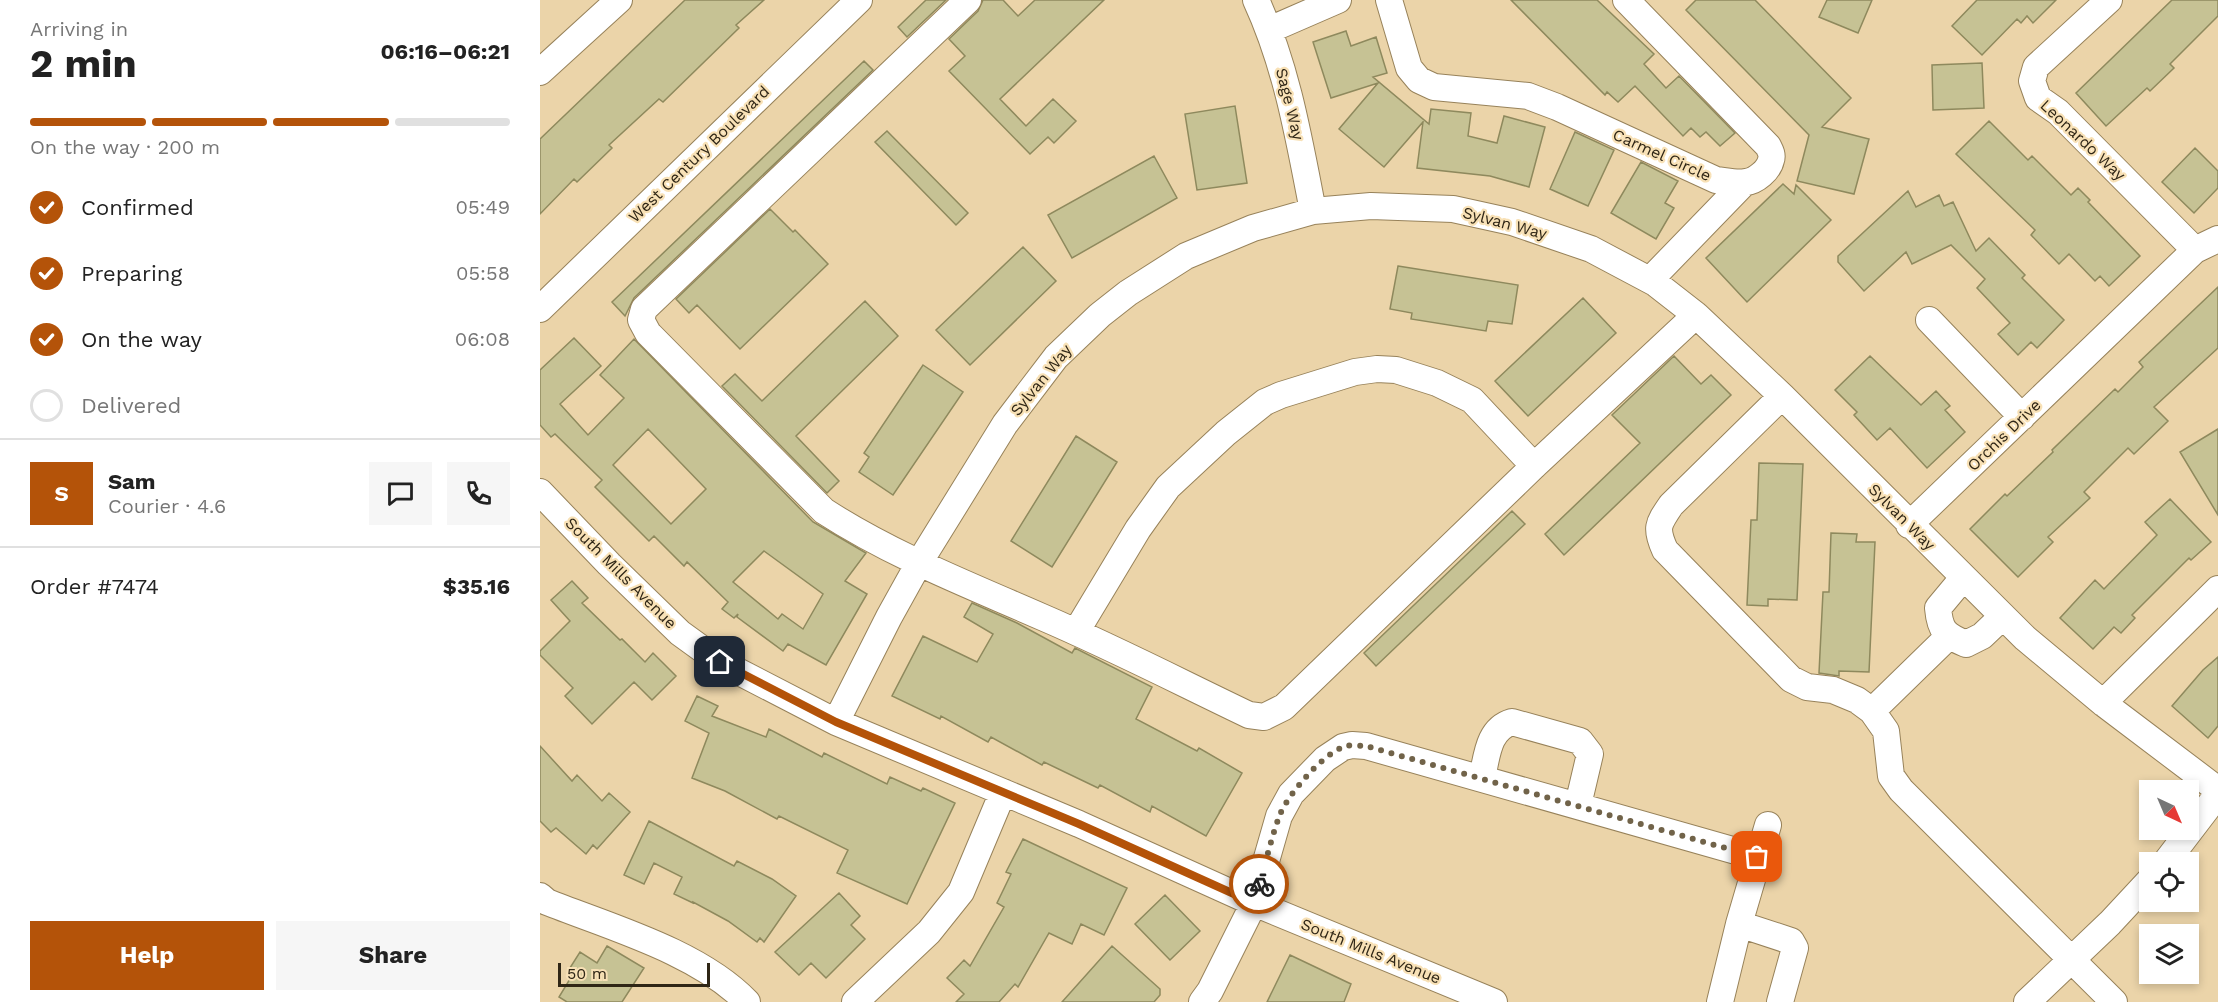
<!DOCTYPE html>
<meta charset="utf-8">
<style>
body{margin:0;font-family:"Work Sans",sans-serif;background:#f6f6f6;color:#222;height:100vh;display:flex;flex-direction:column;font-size:22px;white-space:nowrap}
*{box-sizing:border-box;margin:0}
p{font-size:20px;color:#767676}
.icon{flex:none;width:33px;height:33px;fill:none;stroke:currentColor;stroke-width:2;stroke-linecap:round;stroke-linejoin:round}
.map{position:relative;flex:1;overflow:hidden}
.side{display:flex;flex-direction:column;background:#fff;width:540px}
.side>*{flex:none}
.needle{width:39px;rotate:136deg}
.buttons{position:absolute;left:1599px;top:780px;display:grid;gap:12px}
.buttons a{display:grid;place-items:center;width:60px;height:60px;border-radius:0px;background:#fff;box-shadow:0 3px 9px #0003;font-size:30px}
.scale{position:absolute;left:18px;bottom:15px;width:152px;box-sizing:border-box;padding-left:6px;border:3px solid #2f2616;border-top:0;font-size:16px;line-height:21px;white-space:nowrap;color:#2f2616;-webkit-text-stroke:4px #f8e1b6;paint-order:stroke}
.pin{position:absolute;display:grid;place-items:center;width:51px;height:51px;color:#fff;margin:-26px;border-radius:12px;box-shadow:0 3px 9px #0006}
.courier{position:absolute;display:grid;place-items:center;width:60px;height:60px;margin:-30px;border:4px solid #b45309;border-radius:50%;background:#fff;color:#222;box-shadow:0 2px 8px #0007}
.head em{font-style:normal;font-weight:700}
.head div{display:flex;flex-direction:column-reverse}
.head{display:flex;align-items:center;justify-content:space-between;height:102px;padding:0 30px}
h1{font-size:39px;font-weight:700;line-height:45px}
.bar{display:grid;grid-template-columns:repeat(4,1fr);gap:9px 6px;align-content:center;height:72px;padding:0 30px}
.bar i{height:8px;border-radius:4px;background:#e0e0e0}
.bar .on{background:#b45309}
.bar p{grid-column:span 4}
.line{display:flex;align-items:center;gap:15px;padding:0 30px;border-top:2px solid #e0e0e0}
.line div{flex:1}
.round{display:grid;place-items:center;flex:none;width:63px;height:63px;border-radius:0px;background:#f6f6f6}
ol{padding:0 30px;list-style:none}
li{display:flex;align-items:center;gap:18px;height:66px}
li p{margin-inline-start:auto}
li .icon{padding:6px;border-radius:50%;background:#b45309;color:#fff;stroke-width:4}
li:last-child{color:#767676}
li i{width:33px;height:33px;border:3px solid #e0e0e0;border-radius:50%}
.button{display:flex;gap:12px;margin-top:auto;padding:12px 30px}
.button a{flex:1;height:69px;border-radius:0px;background:#b45309;color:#fff;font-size:24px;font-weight:700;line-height:69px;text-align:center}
.button a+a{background:#f6f6f6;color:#222}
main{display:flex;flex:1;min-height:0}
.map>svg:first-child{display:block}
</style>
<main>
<section class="side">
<div class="head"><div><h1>2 min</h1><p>Arriving in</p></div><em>06:16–06:21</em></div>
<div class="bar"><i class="on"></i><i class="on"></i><i class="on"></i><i></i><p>On the way · 200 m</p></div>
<ol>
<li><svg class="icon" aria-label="check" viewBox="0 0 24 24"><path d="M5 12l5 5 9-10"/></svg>Confirmed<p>05:49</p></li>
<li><svg class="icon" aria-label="check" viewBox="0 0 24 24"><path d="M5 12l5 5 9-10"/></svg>Preparing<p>05:58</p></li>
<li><svg class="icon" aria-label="check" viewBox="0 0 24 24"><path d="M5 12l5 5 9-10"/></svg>On the way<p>06:08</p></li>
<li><i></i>Delivered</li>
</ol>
<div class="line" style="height:108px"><b class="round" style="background:#b45309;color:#fff">S</b><div><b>Sam</b><p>Courier · 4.6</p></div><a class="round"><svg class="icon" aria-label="chat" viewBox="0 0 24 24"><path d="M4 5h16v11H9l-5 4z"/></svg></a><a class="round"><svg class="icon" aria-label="phone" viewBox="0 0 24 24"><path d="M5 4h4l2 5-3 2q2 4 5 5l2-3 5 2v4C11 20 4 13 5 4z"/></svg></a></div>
<div class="line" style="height:78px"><div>Order #7474</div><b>$35.16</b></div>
<div class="button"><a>Help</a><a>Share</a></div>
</section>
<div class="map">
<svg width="1678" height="1002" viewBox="0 0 1678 1002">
<rect width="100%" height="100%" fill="#ebd4a9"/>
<!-- building -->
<path fill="#c6c294" stroke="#8e895d" stroke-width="1.5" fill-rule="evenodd" d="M145,0h79l-28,25 3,3 -76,74 -4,-3 -50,46 3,3 -35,34 -3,-3 -34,35v-75z
M386,0h20l-39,37 -9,-10z
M443,0h20l15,16 17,-16h69l-104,99 26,27 27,-27 23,22 -22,22 -6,-6 -18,17 -81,-83 16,-15 -16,-17 29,-28z
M971,0h86l57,54 -10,10 22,24 13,-12 56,57 -15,13 -14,-14 -6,5 -9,-9 -8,8 -48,-50 -17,16 -11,-10 -2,3z
M1156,0h59l96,98 -29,29 47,12 -15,55 -57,-13 12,-46 -123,-125z
M1287,0h45l-14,33 -39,-16z
M1437,0h79l-23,23 -6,-7 -6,7 -4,-4 -35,36 -30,-29z
M1632,0h46v16l-48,48 4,4 -24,23 -3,-3 -41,38 -30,-33z
M806,31l5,15 25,-9 11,36 -14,4 56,47 2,-15 40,4 -3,23 29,7 7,-27 41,11 -16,60 -39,-11 -73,-8 6,-46 -39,45 -45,-38 39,-46 -47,15 -18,-56z
M324,61l9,9 -239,228 -9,18 -13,-14z
M1442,63l2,45 -51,2 -1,-45z
M695,106l12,77 -50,7 -12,-76z
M1449,121l39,39 4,-4 39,39 7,-7 12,12 -2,2 52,54 -31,30 -9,-10 -5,5 -26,-27 -10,10 -28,-29 4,-5 -79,-76z
M347,131l81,82 -12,12 -81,-83z
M1035,132l39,18 -26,56 -38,-17z
M1655,148l23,23v17l-24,25 -32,-31z
M614,156l23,42 -105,60 -24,-43z
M1101,162l37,19 -13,22 9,5 -18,31 -45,-26z
M1243,184l11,10 2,-9 35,35 -84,82 -41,-44z
M1368,191l8,16 23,-12 5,11 9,-4 23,49 13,-13 36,37 -3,3 42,42 -27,28 -6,-6 -13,13 -20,-21 12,-11 -33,-35 8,-9 -34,-34 -39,19 -6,-12 -42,39 -26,-29v-6z
M230,209l23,23 2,-2 33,34 -88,85 -43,-44 -8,8 -13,-14z
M483,247l33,34 -86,84 -34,-35z
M858,266l120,19 -6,39 -24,-3 -2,10 -75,-12 1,-6 -22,-4z
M1678,287v61l-64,59 14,14 -34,33 -6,-6 -44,44 6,6 -42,39 5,5 -35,35 -48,-48 35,-35 2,2 46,-44 -1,-2 63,-61 3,3 25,-25 -4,-5z
M1043,298l33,35 -88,83 -33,-35z
M325,301l33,35 -102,100 43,45 -12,12 -105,-107 13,-12 27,27z
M34,338l27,28 -41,38 28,31 36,-37 -24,-23 34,-36 179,183 53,31 -21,28 22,13 -41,71 -38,-21 -5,7 -46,-34 1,-3 -4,4 -12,-9 6,-7 -41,-40 -3,4 -30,-30 -5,5 -54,-54 7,-7 -47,-46 -4,3 -11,-12v-55zM108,429l58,60 -35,35 -58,-59zM224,551l59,43 -20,35 -21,-15 -4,5 -45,-37z
M1134,356l27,28 10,-9 20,20 -167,160 -19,-21 95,-91 -28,-28z
M1330,356l51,49 15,-14 14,15 -5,4 20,22 -38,36 -37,-40 -13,12 -23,-25 3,-3 -22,-22z
M383,365l40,27 -70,103 -34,-23 10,-15 -5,-4z
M1678,429v86l-38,-63z
M536,436l41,26 -65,105 -41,-26z
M1219,463l44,1 -6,136 -29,-1v7l-21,-1 4,-85h6z
M1630,499l41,43 -20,18 -2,-2 -57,57 3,3 -14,15 -7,-6 -21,22 -33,-31 35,-38 9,9 53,-54 -12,-13z
M972,511l13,13 -149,142 -12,-13z
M1291,533l26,1 -1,8h19l-6,130 -30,-1v5l-20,-3 4,-81h6z
M32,581l16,17 -6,5 38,37 2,-1 23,23 8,-9 23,23 -24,24 -18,-18 -42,42 -27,-28 8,-8 -33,-33v-4l30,-30 -19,-21z
M432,603l45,20 55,30 3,-5 77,39 -16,32 61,32 2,-3 43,25 -36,63 -54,-30 -2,6 -50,-27 -2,3 -54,-26 -2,3 -51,-28 -3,5 -47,-26 -1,3 -48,-23 31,-60 54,26 16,-28 -29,-17z
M1678,657v69l-10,12 -36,-32 31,-36z
M157,696l21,10 -6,10 54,21 3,-8 53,28 2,-4 63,31 3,-7 31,14 2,-3 32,15 -48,101 -70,-31 11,-23 -69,-34 -2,3 -52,-28 -33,-13 17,-45 -24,-12z
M0,746l32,35 5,-6 25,26 7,-8 21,19 -33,37 -4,-4 -7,9 -30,-26 -5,4 -11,-11z
M109,821l85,45 3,-5 35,18 24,17 -32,46 -4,-4 -3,4 -29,-21 -35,-19v1l-19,-9 8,-17 -28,-14 -10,21 -20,-9z
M483,839l104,49 -23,47 -23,-11 -9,20 -23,-11 -31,54 -3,-3 -16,18h-43l8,-8 -17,-16 17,-18 6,6 34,-59 -7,-4 14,-29 -5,-2z
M299,893l21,23 -9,9 14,14 -39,39 -15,-15 -12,12 -24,-23z
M625,895l35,36 -30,29 -35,-36z
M67,946l37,22 -22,34h-55l-8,-5 14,-23 -5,-3 12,-19 17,11z
M572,946l48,43v6l-6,7h-92z
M750,955l61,29 -7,18h-77z"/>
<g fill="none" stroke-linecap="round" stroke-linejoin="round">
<defs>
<path id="minor" d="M428,0l-324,309 -3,11 7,13 176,178c68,44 145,74 218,106 70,30 138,65 207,98l15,2 20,-10 250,-241 162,-151
M716,0c31,67 43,139 57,211
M849,0l20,68 10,12 15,7 94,9 29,11 159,73c10,1 21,4 30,2 10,-1 23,-12 25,-22 2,-5 -1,-10 -3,-14l-142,-146
M1569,0l-73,67 -4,14 6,17 20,14 137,138
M729,30l69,-30
M0,72l79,-72
M1110,280l94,-97
M0,309l319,-309
M1389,320l93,97
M1242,396l-111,109c-13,19 -16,23 -6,45l126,129 16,8 26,3 24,10 15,11 14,20 5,45 10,14 213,212
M0,492l69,72 71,69 40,29 116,60 243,102 175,79 240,99
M1369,525l286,-275 23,-11
M1423,578l-25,30c2,23 7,27 28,36l16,-8 20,-19
M536,632l62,-103 30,-42 58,-54 39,-31 16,-7 74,-23 22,-3 19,1 41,13 35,17 62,66
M1563,703l115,-114
M1332,711l77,-75
M296,722l53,-105 30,-54 86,-139 51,-67 44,-42 28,-22 58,-37 67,-28 60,-17 58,-5 82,3 59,13 79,27 64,34 41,32 86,81 243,242 78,65 115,87
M942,778c5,-22 6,-49 30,-56l68,19 10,13 -12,51
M1626,862l52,-68
M0,896l7,6c63,25 152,50 200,100
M1199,924l52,17 4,7 -15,54
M315,1002l74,-70 32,-40 42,-100
M662,1002l8,-11 44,-88 25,-87 12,-22 34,-35 18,-12 9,-2 14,1 391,111
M1180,1002l19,-78 29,-99
M1487,1002l83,-79 40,-43"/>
</defs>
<!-- minor casing -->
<use href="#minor" stroke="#97825a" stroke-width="28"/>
<!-- minor -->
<use href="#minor" stroke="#fff" stroke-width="26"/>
</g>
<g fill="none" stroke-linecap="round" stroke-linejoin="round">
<!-- done -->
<path stroke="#716349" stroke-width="6" stroke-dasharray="0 10.8" d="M719,884c7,-22 12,-45 20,-67 8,-22 42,-61 64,-70 7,-3 16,-1 23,-1l391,111"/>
<!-- route -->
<path stroke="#b45309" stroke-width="8" d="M180,662l116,60 243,102 175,79 5,-19"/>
</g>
<g text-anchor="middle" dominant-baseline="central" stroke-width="4.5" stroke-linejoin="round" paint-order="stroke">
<!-- street labels -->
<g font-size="16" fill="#2f2616" stroke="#f8e1b6">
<text transform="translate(750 104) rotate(76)">Sage Way</text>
<text transform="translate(1543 140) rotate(43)">Leonardo Way</text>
<text transform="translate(159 154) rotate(-44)">West Century Boulevard</text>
<text transform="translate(1122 155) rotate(24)">Carmel Circle</text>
<text transform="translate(965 223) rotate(15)">Sylvan Way</text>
<text transform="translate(501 380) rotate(-51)">Sylvan Way</text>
<text transform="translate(1464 435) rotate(-44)">Orchis Drive</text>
<text transform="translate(1362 517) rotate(45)">Sylvan Way</text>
<text transform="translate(81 573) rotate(45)">South Mills Avenue</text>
<text transform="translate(831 951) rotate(22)">South Mills Avenue</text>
</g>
</g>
</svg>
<div class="buttons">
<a><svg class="needle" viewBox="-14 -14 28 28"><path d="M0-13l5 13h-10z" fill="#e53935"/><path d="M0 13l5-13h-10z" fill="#767676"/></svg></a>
<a><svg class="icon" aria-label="locate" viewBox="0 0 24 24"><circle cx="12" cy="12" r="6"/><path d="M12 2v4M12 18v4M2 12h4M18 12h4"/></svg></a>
<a><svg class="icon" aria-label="layers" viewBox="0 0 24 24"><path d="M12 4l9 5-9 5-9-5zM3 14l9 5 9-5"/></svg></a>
</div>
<div class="scale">50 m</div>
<div class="pin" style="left:1217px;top:857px;background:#ea580c"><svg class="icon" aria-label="bag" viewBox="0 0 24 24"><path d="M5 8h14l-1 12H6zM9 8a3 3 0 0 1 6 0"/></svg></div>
<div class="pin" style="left:180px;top:662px;background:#1f2937"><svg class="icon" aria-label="home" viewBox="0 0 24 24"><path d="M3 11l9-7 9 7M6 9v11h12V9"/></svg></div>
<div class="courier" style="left:719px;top:884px"><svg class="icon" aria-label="bike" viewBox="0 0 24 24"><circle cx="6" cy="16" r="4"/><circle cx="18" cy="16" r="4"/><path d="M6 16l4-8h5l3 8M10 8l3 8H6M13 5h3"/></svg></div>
</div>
</main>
